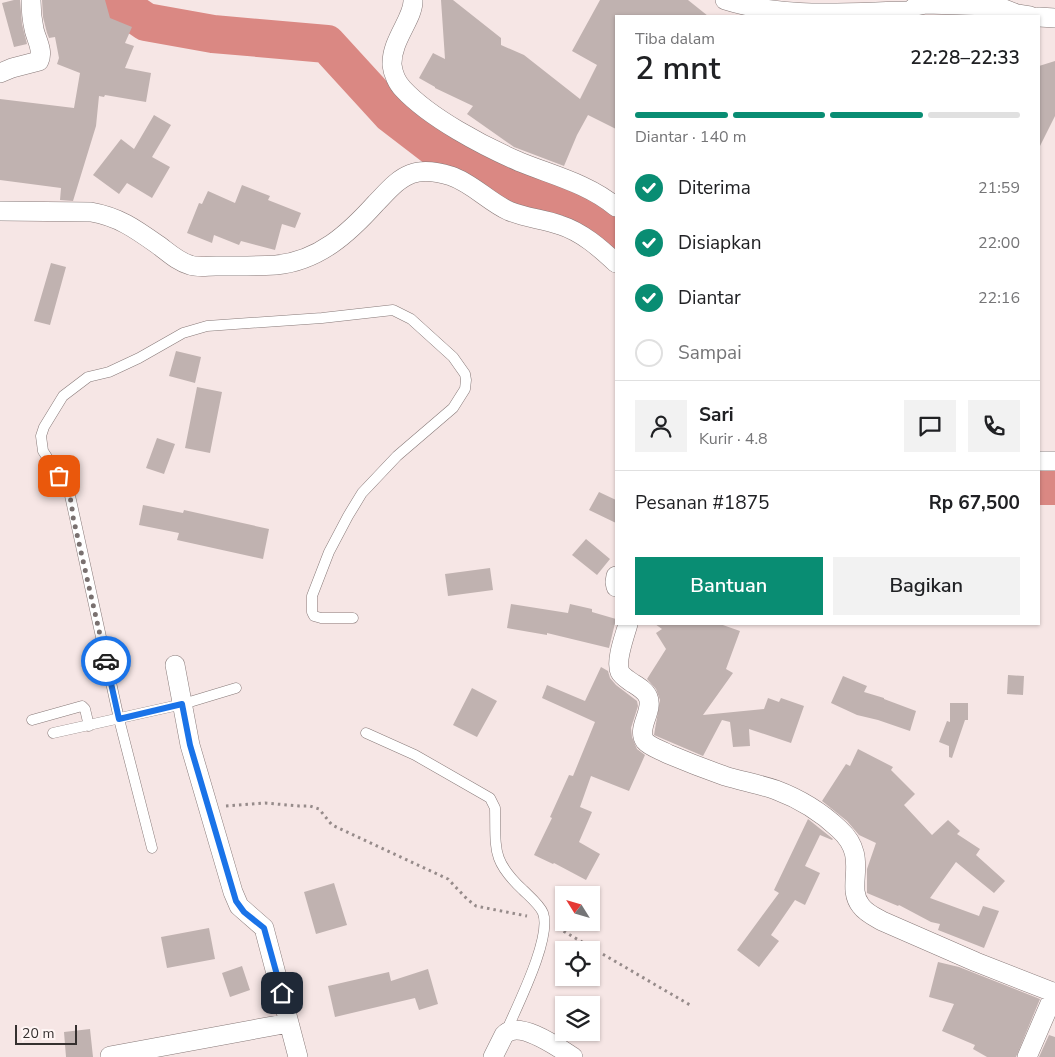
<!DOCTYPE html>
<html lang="id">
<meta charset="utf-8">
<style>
body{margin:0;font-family:"Nunito Sans",sans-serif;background:#f2f2f2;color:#202124;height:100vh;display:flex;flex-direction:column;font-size:19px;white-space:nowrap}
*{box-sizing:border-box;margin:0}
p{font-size:16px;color:#757577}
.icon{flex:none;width:28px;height:28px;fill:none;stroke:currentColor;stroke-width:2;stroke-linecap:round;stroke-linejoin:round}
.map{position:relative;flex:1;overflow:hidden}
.sheet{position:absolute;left:615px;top:15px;width:425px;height:610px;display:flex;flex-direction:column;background:#fff;border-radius:0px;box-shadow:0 1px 4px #0004}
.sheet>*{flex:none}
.needle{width:32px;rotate:307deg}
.tools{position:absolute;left:555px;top:886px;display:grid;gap:10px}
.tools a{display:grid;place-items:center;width:45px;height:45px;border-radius:0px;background:#fff;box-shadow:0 1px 4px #0004;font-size:25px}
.scale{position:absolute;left:15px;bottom:12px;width:62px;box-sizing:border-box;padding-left:5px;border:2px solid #35302f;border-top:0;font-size:14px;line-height:18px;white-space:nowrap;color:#35302f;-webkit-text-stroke:4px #fff5f4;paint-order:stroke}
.pin{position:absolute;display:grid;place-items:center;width:42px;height:42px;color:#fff;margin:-21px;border-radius:10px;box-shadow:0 2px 8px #0006}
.courier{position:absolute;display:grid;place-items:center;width:50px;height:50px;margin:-25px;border:4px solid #1a73e8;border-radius:50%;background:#fff;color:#222;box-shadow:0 1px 6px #0007}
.head em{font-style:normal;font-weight:600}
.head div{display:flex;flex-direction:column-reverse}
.head{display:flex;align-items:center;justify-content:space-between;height:85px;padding:0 20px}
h1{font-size:32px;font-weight:600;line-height:38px}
.bar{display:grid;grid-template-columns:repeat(4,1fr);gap:8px 5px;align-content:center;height:60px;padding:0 20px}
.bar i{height:6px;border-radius:4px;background:#e0e0e0}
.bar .current{background:#098d73}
.bar p{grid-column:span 4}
.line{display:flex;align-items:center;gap:12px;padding:0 20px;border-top:1px solid #e0e0e0}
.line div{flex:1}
.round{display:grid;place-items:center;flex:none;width:52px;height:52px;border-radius:0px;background:#f2f2f2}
ol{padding:0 20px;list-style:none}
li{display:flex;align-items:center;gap:15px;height:55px}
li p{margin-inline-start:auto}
li .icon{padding:5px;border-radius:50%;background:#098d73;color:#fff;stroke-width:4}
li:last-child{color:#757577}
li i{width:28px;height:28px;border:2px solid #e0e0e0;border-radius:50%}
.cta{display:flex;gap:10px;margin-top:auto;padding:10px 20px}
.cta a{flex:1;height:58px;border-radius:0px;background:#098d73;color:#fff;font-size:20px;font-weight:600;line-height:58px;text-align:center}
.cta a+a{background:#f2f2f2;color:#202124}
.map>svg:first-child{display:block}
</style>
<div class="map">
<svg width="1055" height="1057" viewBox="0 0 1055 1057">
<rect width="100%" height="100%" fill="#f6e6e5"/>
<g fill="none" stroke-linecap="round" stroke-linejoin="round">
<!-- river -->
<path stroke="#da8883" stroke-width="38" d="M114,0l32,22 67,12 114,10 64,70 43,33 84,43 89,37 9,10
M1039,486h16"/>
</g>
<!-- building -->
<path fill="#c0b2b0" d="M14,0h6l2,24 5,20 -13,3 -12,-44z
M42,0h63l5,18 22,9 -7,16 9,3 -9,22 26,5 -5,29 -41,-7 -1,2 -5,-1 -3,30 -23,75 -13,-1 1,-12 -61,-8v-81l74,9 6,-35 -23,-9 2,-6 -4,-21 -6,1 -2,-5 -4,-16z
M441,0h12l48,38v7l23,10 56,44 17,-34 -25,-14 28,-51h88l20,16h-92v113l-28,-14 -11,20 -13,31 -50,-19 -47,-33 6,-8 -38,-18v-1l-16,-9 14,-25 12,6z
M1055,61v55l-16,32v-82z
M154,115l17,10 -19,32 18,10 -18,31 -25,-15 -8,11 -26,-19 28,-36 13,10z
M242,185l28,11 -2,4 33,13 -6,15 -13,-4 -7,26 -34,-9 -2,4 -25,-10 -2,8 -25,-10 12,-30 3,1 6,-13 27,12z
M51,263l15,4 -16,58 -16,-4z
M176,351l25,6 -6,26 -26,-7z
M197,387l25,5 -12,61 -25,-5z
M157,438l18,6 -11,30 -18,-6z
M599,492l17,8v23l-27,-13z
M143,505l40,8 1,-3 85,19 -6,30 -86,-19 2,-7 -40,-8z
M586,539l24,20 -13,16 -25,-20z
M490,568l3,22 -45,6 -3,-22z
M511,604l57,9 2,-9 22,5v3l24,7 -7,29 -62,-15v2l-40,-7z
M655,624h65l20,7 -14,38 7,4 -30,42 61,-6 4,-11 11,4 2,-4 23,8 -13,37 -42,-14 1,17 -17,1 -3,-25 -8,-2 -19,36 -49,-21 6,-35 -4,-11 -9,-10 19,-30 -10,-16 6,-4z
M601,667l7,4 2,7 6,7 21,16 1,5 -7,22 1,9 5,12 8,6 -16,36 -38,-15 -11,31 12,5 -13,30 21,12 -14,26 -32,-17 -1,1 -19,-9 18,-37 -2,-1 19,-42 4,1 22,-54 -53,-24 5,-13 38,16z
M1008,675l16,1 -1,19 -16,-1z
M843,676l24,10 -3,6 20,6v1l32,12 -6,20 -32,-11 -21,-5 -26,-12z
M472,688l25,13 -20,36 -24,-12z
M950,703h18v17h-3l-13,38 -3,-1v-11l-10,-4 8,-21 3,1z
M858,749l35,18 -2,3 24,24 -11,11 28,30 16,-15 12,11 -3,3 23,15 -4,6 29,26 -11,12 -38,-31 -26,36 49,18 4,-10 16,5 -15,37 -46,-18 2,-6 -9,-2 -32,-17 -1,1 -31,-13v-24l9,-26 -17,-8 -12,-14 -25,-20 24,-37 4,2z
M808,819l25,20 -1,1 -12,-5 -15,31 15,7 -15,32 -10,-5 -24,35 8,6 -20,26 -22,-17 42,-57 -5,-3z
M334,883l13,42 -31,9 -12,-42z
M209,928l6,31 -48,9 -6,-31z
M938,962l21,5 81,32 -24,58h-29l-14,-8 2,-4 -33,-14 12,-27 -25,-7z
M242,966l8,24 -20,7 -8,-24z
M428,969l10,35 -19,6 -4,-12 -80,19 -7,-31 61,-14 2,9z
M90,1029l3,28h-27l-2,-25z
M1049,1035l6,2v20h-16z"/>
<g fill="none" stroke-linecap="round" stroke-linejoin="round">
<defs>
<path id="lane" d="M32,720l50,-14 3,3 4,17
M53,733l130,-29 53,-16
M366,733l49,22 75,43 5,10c1,41 -4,52 28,82 6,6 17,15 20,23 9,25 -26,93 -37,119
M152,848l-33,-129 -50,-228 -26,-40 -2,-15 3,-9 19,-31 25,-19 21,-5 30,-14 44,-25 24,-7 115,-8 71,-8 18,9 42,38 12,17 1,6 -1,9 -12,19 -56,48 -35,37 -14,23 -19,36 -17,44v16l2,4 7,2h32"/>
<path id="street" d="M413,0c1,18 -22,40 -21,65 1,8 5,18 11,24 27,29 80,57 117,73 32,13 69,22 96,45
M725,0c60,19 124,12 185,11l6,-5 10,-2 65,2 3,-1 2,-5
M994,5l23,9 13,2
M1039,17l16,1
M0,73l12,-5 27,-7c5,-10 -3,-22 -5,-32 -2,-9 -3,-19 -3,-29
M0,211l91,1c29,5 46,18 70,35 9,7 18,15 29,18 8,3 17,1 26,1 20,0 40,0 60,-1 43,-4 73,-32 100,-62 10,-10 21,-24 35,-29 13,-5 27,-2 40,2 21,7 38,26 58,35 17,7 34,8 51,14 22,7 40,23 56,38
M1039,461h16
M616,576l-1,6 1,5
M628,624c-3,11 -13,37 -8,48 2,4 7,7 11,10 6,4 14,8 17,15 6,14 -12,31 -3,44 5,6 16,9 23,13 19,8 37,15 57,22 16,5 34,8 51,14 24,9 45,22 63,39 32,29 5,56 22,77 5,7 14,11 21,15l94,41 79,31
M175,665l15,80 43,147 6,14 25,22 34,129
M110,1056l179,-33
M493,1057l11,-22c15,-16 55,13 69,22
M1027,1057l28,-65"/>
</defs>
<!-- lane casing -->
<use href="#lane" stroke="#877978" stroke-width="11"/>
<!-- street casing -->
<use href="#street" stroke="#877978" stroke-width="20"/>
<!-- path -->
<path stroke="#968b8a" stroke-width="3" stroke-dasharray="2.5 4" stroke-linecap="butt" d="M226,806l39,-3 34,3h11l9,3 13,16 116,54 19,20 9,7 51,10
M558,928l132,77"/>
<!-- lane -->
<use href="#lane" stroke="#fff" stroke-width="10"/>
<!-- street -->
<use href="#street" stroke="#fff" stroke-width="19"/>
</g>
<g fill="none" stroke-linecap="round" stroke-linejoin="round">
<!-- done -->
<path stroke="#79706f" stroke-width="5" stroke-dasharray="0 9" d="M59,476c11,16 12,22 14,41l33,144"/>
<!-- route -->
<path stroke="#1a73e8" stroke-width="6" d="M106,661l13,58 63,-15 8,41 46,156 8,11 20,16 18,65"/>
</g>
</svg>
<div class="tools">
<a><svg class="needle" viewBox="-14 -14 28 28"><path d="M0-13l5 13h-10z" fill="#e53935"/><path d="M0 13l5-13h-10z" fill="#757577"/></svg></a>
<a><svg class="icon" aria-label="locate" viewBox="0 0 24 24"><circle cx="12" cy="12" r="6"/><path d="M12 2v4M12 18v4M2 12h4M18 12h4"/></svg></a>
<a><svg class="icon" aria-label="layers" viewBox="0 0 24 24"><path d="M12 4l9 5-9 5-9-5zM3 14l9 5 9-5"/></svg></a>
</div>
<div class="scale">20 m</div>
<div class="pin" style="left:59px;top:476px;background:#ea580c"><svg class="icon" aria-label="bag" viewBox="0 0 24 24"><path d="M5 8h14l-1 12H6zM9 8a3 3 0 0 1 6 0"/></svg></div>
<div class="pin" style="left:282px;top:993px;background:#1f2937"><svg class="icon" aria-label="home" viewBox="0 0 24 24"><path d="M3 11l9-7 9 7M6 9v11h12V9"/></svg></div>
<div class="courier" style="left:106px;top:661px"><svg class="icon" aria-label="car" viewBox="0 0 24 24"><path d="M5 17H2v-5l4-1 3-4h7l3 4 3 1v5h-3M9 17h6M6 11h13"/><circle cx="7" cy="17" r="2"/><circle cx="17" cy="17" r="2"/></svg></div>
<section class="sheet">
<div class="head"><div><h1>2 mnt</h1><p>Tiba dalam</p></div><em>22:28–22:33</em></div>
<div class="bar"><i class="current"></i><i class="current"></i><i class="current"></i><i></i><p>Diantar · 140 m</p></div>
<ol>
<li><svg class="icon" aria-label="check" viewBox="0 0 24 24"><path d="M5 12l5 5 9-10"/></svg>Diterima<p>21:59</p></li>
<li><svg class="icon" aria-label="check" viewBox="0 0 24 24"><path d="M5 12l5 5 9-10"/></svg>Disiapkan<p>22:00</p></li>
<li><svg class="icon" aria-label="check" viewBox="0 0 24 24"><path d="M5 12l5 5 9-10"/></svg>Diantar<p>22:16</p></li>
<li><i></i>Sampai</li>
</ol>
<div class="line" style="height:90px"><a class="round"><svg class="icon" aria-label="person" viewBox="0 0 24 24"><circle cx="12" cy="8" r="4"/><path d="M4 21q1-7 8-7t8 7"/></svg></a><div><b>Sari</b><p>Kurir · 4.8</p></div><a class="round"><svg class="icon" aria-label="chat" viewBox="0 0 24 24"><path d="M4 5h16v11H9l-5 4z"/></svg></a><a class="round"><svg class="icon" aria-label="phone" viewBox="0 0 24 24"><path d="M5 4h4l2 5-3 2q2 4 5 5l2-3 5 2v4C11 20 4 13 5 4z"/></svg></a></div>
<div class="line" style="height:65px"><div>Pesanan #1875</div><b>Rp 67,500</b></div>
<div class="cta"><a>Bantuan</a><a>Bagikan</a></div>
</section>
</div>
